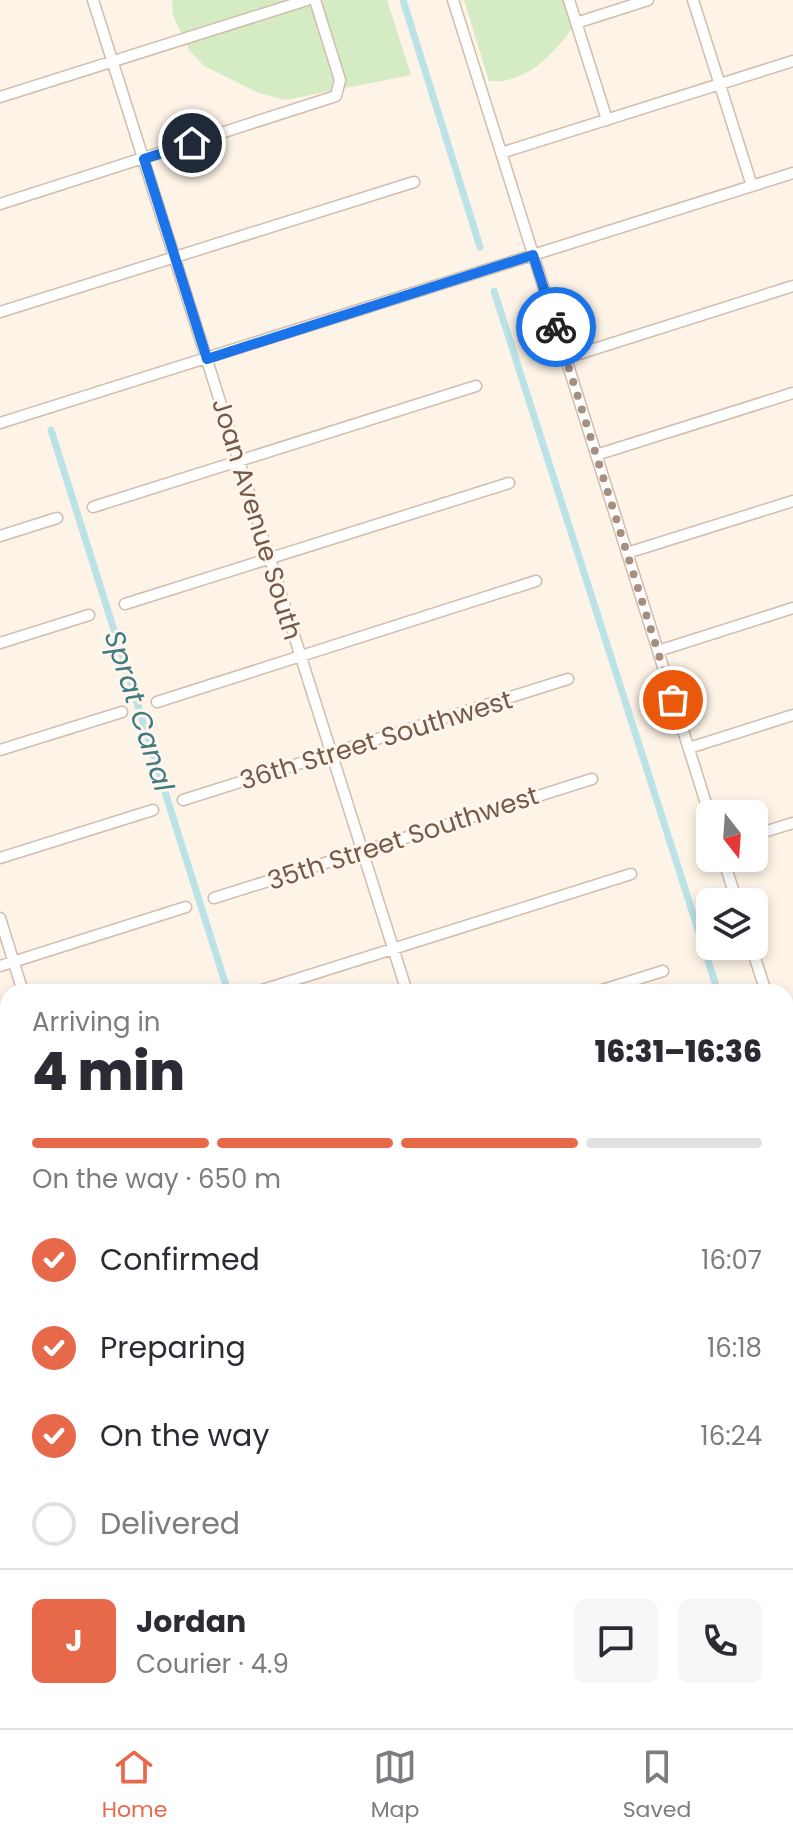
<!DOCTYPE html>
<meta charset="utf-8">
<style>
body{margin:0;font-family:Poppins,sans-serif;background:#f7f7f7;color:#2b2b33;height:100vh;display:flex;flex-direction:column;font-size:30px;white-space:nowrap}
*{box-sizing:border-box;margin:0}
p{font-size:26px;color:#7c7c81}
.icon{flex:none;width:44px;height:44px;fill:none;stroke:currentColor;stroke-width:2;stroke-linecap:round;stroke-linejoin:round}
.map{position:relative;flex:1;overflow:hidden}
.details{position:absolute;left:0px;top:984px;width:794px;height:744px;display:flex;flex-direction:column;background:#fff;border-radius:24px 24px 0 0;box-shadow:0 4px 12px #0003}
.details>*{flex:none}
.needle{width:52px;rotate:163deg}
.controls{position:absolute;left:696px;top:800px;display:grid;gap:16px}
.controls a{display:grid;place-items:center;width:72px;height:72px;border-radius:12px;background:#fff;box-shadow:0 4px 12px #0003;font-size:40px}
.pin{position:absolute;display:grid;place-items:center;width:68px;height:68px;color:#fff;margin:-34px;border:4px solid #fff;border-radius:50%;box-shadow:0 2px 8px #0007}
.courier{position:absolute;display:grid;place-items:center;width:80px;height:80px;margin:-40px;border:6px solid #1a73e8;border-radius:50%;background:#fff;color:#222;box-shadow:0 2px 10px #0007}
.overview em{font-style:normal;font-weight:800}
.overview div{display:flex;flex-direction:column-reverse}
.overview{display:flex;align-items:center;justify-content:space-between;height:136px;padding:0 32px}
h1{font-size:52px;font-weight:800;line-height:60px}
.bar{display:grid;grid-template-columns:repeat(4,1fr);gap:12px 8px;align-content:center;height:96px;padding:0 32px}
.bar i{height:10px;border-radius:6px;background:#e1e1e2}
.bar .active{background:#e8684a}
.bar p{grid-column:span 4}
.line{display:flex;align-items:center;gap:20px;padding:0 32px;border-top:2px solid #e1e1e2}
.line div{flex:1}
.round{display:grid;place-items:center;flex:none;width:84px;height:84px;border-radius:12px;background:#f7f7f7}
ol{padding:0 32px;list-style:none}
li{display:flex;align-items:center;gap:24px;height:88px}
li p{margin-inline-start:auto}
li .icon{padding:8px;border-radius:50%;background:#e8684a;color:#fff;stroke-width:4}
li:last-child{color:#7c7c81}
li i{width:44px;height:44px;border:4px solid #e1e1e2;border-radius:50%}
.tabs{display:flex;justify-content:space-around;align-items:center;height:112px;border-top:2px solid #e1e1e2;background:#fff;font-size:22px;color:#7c7c81}
.tabs a{display:grid;justify-items:center;gap:4px}
.tabs .active{color:#e8684a}
.map>svg:first-child{display:block}
</style>
<div class="map">
<svg width="793" height="1728" viewBox="0 0 793 1728">
<rect width="100%" height="100%" fill="#fdf3e6"/>
<!-- green -->
<path fill="#d5ebc4" d="M172,0h215l24,75 -126,25 -26,-7 -55,-27 -15,-16 -16,-35z
M464,0h103l8,24c-19,28 -49,61 -86,57z"/>
<g fill="none" stroke-linecap="round" stroke-linejoin="round">
<!-- canal -->
<path stroke="#bae2e7" stroke-width="7" d="M403,0l77,247
M494,291l224,701
M51,430l177,562
M786,1206l7,19
M0,1379l8,-2
M0,1491l8,23
M82,1720l3,8"/>
<defs>
<path id="minor" d="M93,0l314,992
M453,0l257,816
M569,0l38,120
M693,0l59,186
M576,23l72,-23
M0,97l307,-97
M501,153l292,-92
M0,204l336,-108 4,-16 -25,-80
M0,312l414,-130
M566,358l227,-72
M0,423l793,-250
M596,455l197,-62
M93,507l383,-121
M0,536l57,-18
M627,553l166,-52
M125,604l384,-121
M0,643l89,-28
M658,651l135,-43
M157,702l379,-121
M689,748l104,-33
M0,750l122,-38
M183,800l385,-121
M754,835l39,-12
M0,858l153,-48
M723,858l14,44
M214,898l378,-119
M0,918l23,74
M751,946l15,46
M0,966l186,-59
M256,992l375,-118
M596,992l67,-21
M786,1040l7,-2
M786,1056l7,22
M0,1073l8,-3
M0,1180l8,-2
M0,1288l8,-3
M786,1389l7,-3
M5,1453l3,-1
M786,1498l7,-3
M0,1563l4,-1
M786,1606l7,-2
M0,1672l8,-3
M786,1715l7,-2
M372,1720l2,8
M659,1720l3,8
M147,1728l22,-8
M448,1728l22,-8
M752,1728l22,-8"/>
</defs>
<!-- minor casing -->
<use href="#minor" stroke="#d1bdae" stroke-width="13"/>
<!-- minor -->
<use href="#minor" stroke="#fff" stroke-width="10"/>
</g>
<g fill="none" stroke-linecap="round" stroke-linejoin="round">
<!-- done -->
<path stroke="#a68f81" stroke-width="8" stroke-dasharray="0 14.4" d="M556,327l117,373"/>
<!-- route -->
<path stroke="#1a73e8" stroke-width="10" d="M192,143l-48,16 63,200 326,-104 23,72"/>
</g>
<g text-anchor="middle" dominant-baseline="central" stroke-width="6" stroke-linejoin="round" paint-order="stroke">
<!-- street labels -->
<g font-size="26" fill="#77594a" stroke="#fff7ed">
<text transform="translate(257 519) rotate(73)">Joan Avenue South</text>
<text transform="translate(376 740) rotate(-17)">36th Street Southwest</text>
<text transform="translate(403 838) rotate(-18)">35th Street Southwest</text>
</g>
<!-- water labels -->
<g font-size="28" font-style="italic" fill="#407b83" stroke="#fff7ed">
<text transform="translate(139 711) rotate(72)">Sprat Canal</text>
</g>
</g>
</svg>
<div class="controls">
<a><svg class="needle" viewBox="-14 -14 28 28"><path d="M0-13l5 13h-10z" fill="#e53935"/><path d="M0 13l5-13h-10z" fill="#7c7c81"/></svg></a>
<a><svg class="icon" aria-label="layers" viewBox="0 0 24 24"><path d="M12 4l9 5-9 5-9-5zM3 14l9 5 9-5"/></svg></a>
</div>
<div class="pin" style="left:673px;top:700px;background:#ea580c"><svg class="icon" aria-label="bag" viewBox="0 0 24 24"><path d="M5 8h14l-1 12H6zM9 8a3 3 0 0 1 6 0"/></svg></div>
<div class="pin" style="left:192px;top:143px;background:#1f2937"><svg class="icon" aria-label="home" viewBox="0 0 24 24"><path d="M3 11l9-7 9 7M6 9v11h12V9"/></svg></div>
<div class="courier" style="left:556px;top:327px"><svg class="icon" aria-label="bike" viewBox="0 0 24 24"><circle cx="6" cy="16" r="4"/><circle cx="18" cy="16" r="4"/><path d="M6 16l4-8h5l3 8M10 8l3 8H6M13 5h3"/></svg></div>
<section class="details">
<div class="overview"><div><h1>4 min</h1><p>Arriving in</p></div><em>16:31–16:36</em></div>
<div class="bar"><i class="active"></i><i class="active"></i><i class="active"></i><i></i><p>On the way · 650 m</p></div>
<ol>
<li><svg class="icon" aria-label="check" viewBox="0 0 24 24"><path d="M5 12l5 5 9-10"/></svg>Confirmed<p>16:07</p></li>
<li><svg class="icon" aria-label="check" viewBox="0 0 24 24"><path d="M5 12l5 5 9-10"/></svg>Preparing<p>16:18</p></li>
<li><svg class="icon" aria-label="check" viewBox="0 0 24 24"><path d="M5 12l5 5 9-10"/></svg>On the way<p>16:24</p></li>
<li><i></i>Delivered</li>
</ol>
<div class="line" style="height:144px"><b class="round" style="background:#e8684a;color:#fff">J</b><div><b>Jordan</b><p>Courier · 4.9</p></div><a class="round"><svg class="icon" aria-label="chat" viewBox="0 0 24 24"><path d="M4 5h16v11H9l-5 4z"/></svg></a><a class="round"><svg class="icon" aria-label="phone" viewBox="0 0 24 24"><path d="M5 4h4l2 5-3 2q2 4 5 5l2-3 5 2v4C11 20 4 13 5 4z"/></svg></a></div>
</section>
</div>
<nav class="tabs">
<a class="active"><svg class="icon" aria-label="home" viewBox="0 0 24 24"><path d="M3 11l9-7 9 7M6 9v11h12V9"/></svg>Home</a>
<a><svg class="icon" aria-label="map" viewBox="0 0 24 24"><path d="M3 6l6-2 6 2 6-2v14l-6 2-6-2-6 2zM9 4v14M15 6v14"/></svg>Map</a>
<a><svg class="icon" aria-label="saved" viewBox="0 0 24 24"><path d="M7 4h10v16l-5-4-5 4z"/></svg>Saved</a>
</nav>
